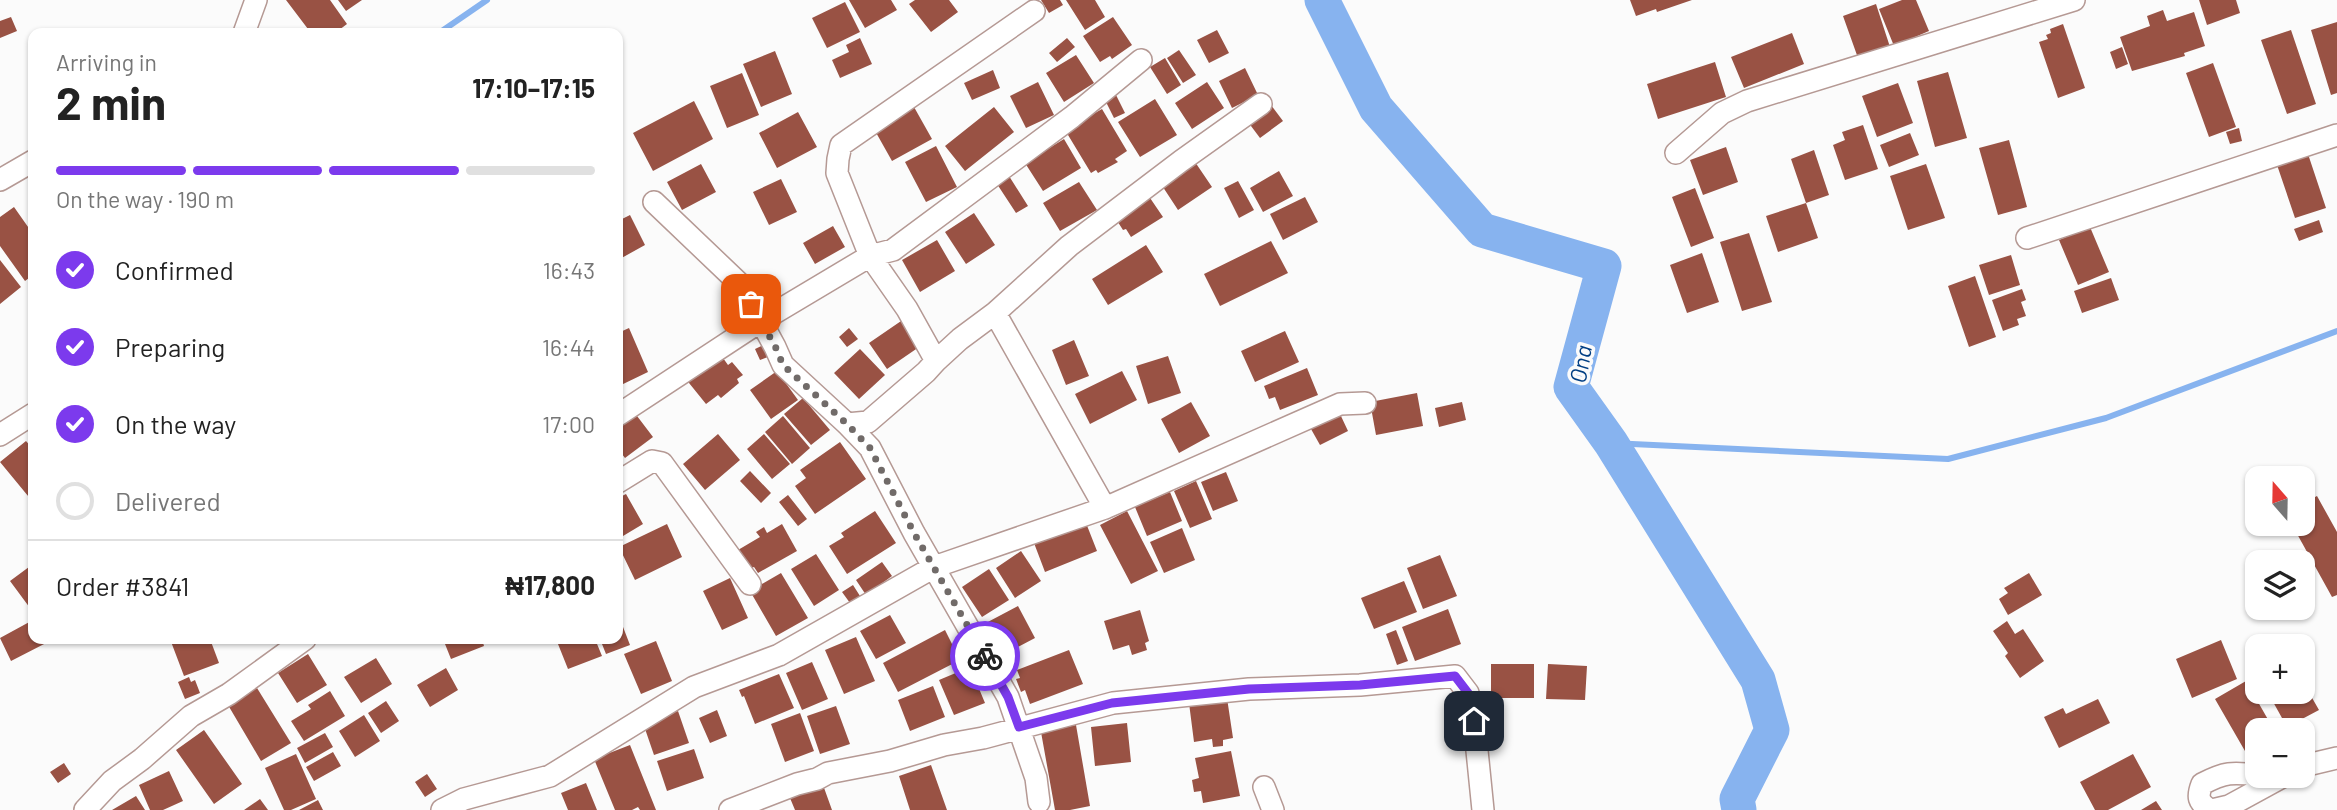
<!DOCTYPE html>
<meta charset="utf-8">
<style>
body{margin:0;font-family:Barlow,sans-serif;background:#f6f6f6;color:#222;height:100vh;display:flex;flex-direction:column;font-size:26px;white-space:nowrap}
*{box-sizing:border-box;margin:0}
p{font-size:23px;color:#767676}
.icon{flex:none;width:38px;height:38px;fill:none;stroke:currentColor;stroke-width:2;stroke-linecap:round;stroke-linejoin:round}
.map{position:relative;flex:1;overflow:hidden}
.drawer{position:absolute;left:28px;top:28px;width:595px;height:616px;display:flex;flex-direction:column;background:#fff;border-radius:14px;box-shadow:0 2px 5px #0004}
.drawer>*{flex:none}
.needle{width:46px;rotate:340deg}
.fabs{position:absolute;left:2245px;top:466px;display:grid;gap:14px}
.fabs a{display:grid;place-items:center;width:70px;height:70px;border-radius:14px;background:#fff;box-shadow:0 2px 5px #0004;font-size:35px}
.pin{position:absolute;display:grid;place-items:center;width:60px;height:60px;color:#fff;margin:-30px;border-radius:14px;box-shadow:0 4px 10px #0006}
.courier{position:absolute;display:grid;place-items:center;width:70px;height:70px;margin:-35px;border:5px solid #7c3aed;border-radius:50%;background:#fff;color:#222;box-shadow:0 2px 9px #0007}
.overview em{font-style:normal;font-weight:700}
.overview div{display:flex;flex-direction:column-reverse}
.overview{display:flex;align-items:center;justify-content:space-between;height:119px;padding:0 28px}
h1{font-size:46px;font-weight:700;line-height:52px}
.bar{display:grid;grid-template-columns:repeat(4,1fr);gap:10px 7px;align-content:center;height:84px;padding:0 28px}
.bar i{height:9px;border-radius:5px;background:#e0e0e0}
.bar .selected{background:#7c3aed}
.bar p{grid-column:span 4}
.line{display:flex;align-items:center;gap:18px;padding:0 28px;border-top:2px solid #e0e0e0}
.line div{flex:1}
ol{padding:0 28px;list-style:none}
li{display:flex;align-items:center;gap:21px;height:77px}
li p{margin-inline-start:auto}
li .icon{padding:7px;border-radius:50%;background:#7c3aed;color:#fff;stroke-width:4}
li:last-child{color:#767676}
li i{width:38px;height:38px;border:4px solid #e0e0e0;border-radius:50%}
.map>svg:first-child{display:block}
</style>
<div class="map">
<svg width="2337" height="810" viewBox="0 0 2337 810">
<rect width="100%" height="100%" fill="#fbfbfb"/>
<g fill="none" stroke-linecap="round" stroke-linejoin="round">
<!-- stream -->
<path stroke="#87b3ef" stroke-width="6" d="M439,33l48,-33
M1611,443l337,16 158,-41 231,-87"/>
<!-- river -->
<path stroke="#87b3ef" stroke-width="35" d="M1322,0l54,108 106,122 122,36 -33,121 40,56 147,237 14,50 -35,69 2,11"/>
</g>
<!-- building -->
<path fill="#995244" d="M286,0h44l17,24 -12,9h-24z
M338,0h24l-16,11z
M849,0h42l6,10 -32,18z
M915,0h34l9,12 -27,20 -22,-28z
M1041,0h19l3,5 -14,8z
M1066,0h29l10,17 -20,13z
M1630,0h62l-35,12 -1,-3 -20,7z
M1902,0h14l13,31 -35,15 -15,-37z
M2199,0h37l4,13 -33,12z
M845,2l15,30 -33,16 -15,-30z
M1876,4l14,43 -32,11 -15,-42z
M2163,10l4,11 27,-9 11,34 -21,7 1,3 -53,15 -12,-34 30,-11 -3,-10z
M11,17l6,14 -17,7v-17z
M1113,17l19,28 -20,14 -2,-3 -10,6 -17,-26z
M2337,22v71l-6,2 -20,-65z
M2063,24l22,64 -27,10 -19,-56 9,-3 -2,-4 5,-2 -1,-4z
M1217,30l12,23 -20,10 -12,-23z
M2291,30l25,74 -29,10 -26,-74z
M1792,33l12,31 -60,24 -13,-31z
M860,38l12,26 -32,14 -8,-18 17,-8 -3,-7z
M1067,38l8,9 -18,15 -8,-9z
M2122,47l6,17 -12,5 -6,-17z
M1179,50l17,25 -13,8 -16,-25z
M775,51l17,43 -31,13 -18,-43z
M1076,55l18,28 -30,19 -18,-29z
M1165,58l16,27 -14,9 -17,-27z
M1715,62l11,35 -68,22 -11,-35z
M2213,63l23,64 -27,10 -23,-64z
M1245,68l13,27 -26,13 -13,-27z
M993,70l7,18 -28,12 -8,-17z
M1948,72l19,66 -32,9 -18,-66z
M742,73l17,42 -32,13 -17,-42z
M1038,82l16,33 -28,13 -16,-32z
M1207,82l17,26 -32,21 -17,-26z
M1898,83l15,40 -36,14 -15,-41z
M1114,91l11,22 -11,5 -11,-22z
M1155,99l22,36 -37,22 -22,-35z
M694,101l19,38 -60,32 -20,-38z
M1271,105l12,16 -23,17 -12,-16z
M914,107l18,32 -40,22 -18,-32z
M994,107l20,25 -49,39 -20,-25z
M1102,109l25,42 -12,8 3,3 -20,11 -2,-3 -5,3 -26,-43z
M798,112l19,35 -40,21 -18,-35z
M1863,125l15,44 -33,11 -12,-35 12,-5 -3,-8z
M2239,128l3,13 -12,3 -4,-12z
M1910,133l9,22 -30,12 -9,-22z
M1064,139l17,29 -38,23 -18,-28z
M2009,140l18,67 -29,8 -19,-67z
M936,146l21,41 -31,15 -21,-40z
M1726,147l12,35 -35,13 -13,-35z
M1814,150l15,45 -23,8 -15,-44z
M2307,151l19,57 -31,10 -19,-56z
M1193,159l19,28 -34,23 -19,-29z
M701,164l15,28 -34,18 -15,-28z
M1926,164l19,54 -37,12 -18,-54z
M1279,171l14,25 -30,16 -13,-24z
M1009,176l19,30 -12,7 -19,-29z
M781,179l16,33 -28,13 -16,-33z
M1238,181l16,29 -15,8 -15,-30z
M1079,182l18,28 -37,21 -17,-28z
M1695,188l19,50 -23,9 -19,-50z
M1148,195l15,22 -32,20 -5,-8 -3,1 -9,-14z
M1305,197l13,25 -35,18 -13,-26z
M1806,203l12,35 -40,14 -12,-36z
M14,207l19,27v41l-8,6 -25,-35v-29z
M974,213l21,32 -29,19 -21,-32z
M630,215l15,30 -27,15v-39z
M2319,220l4,12 -24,9 -5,-12z
M833,226l12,21 -30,17 -12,-21z
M2090,227l19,45 -31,13 -19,-45z
M1749,233l23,69 -30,9 -22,-69z
M937,240l18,31 -35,21 -18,-32z
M1271,241l17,32 -68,33 -16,-32z
M1146,245l17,27 -55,33 -16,-26z
M1702,253l17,49 -32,11 -17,-48z
M2011,255l9,30 -31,10 -10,-30z
M0,260l21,27 -21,17z
M1975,276l21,61 -27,10 -21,-61z
M2111,278l8,22 -37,13 -8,-22z
M2022,289l4,11 -5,2 5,14 -9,3 2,6 -16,6 -11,-31z
M904,319l18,26 -35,24 -18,-26z
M629,328l19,44 -29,14 -1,-53z
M849,328l9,11 -11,8 -8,-10z
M1285,331l14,31 -44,20 -14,-31z
M1074,340l15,36 -23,9 -14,-35z
M768,343l5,12 -13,5 -5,-11z
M860,349l25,26 -26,24 -25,-26z
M712,356l5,7 6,-5 5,7 4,-3 11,13 -6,4 2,4 -18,15 -3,-3 -12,9 -21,-26z
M1168,356l13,37 -33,11 -12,-38z
M1307,368l11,27 -38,15 -5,-13 -6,2 -5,-13z
M777,371l21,29 -27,19 -21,-29z
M1122,371l15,29 -47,24 -15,-30z
M1417,393l6,33 -47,9 -6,-33z
M803,398l27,32 -19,15 -27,-31z
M1191,402l19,34 -31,17 -18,-34z
M1462,402l4,18 -27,7 -4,-19z
M634,412l19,25 -28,21 -7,-9v-25z
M1340,414l8,17 -28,14 -9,-16z
M783,416l27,32 -18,16 -27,-32z
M718,434l22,26 -35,30 -22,-26z
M764,434l26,30 -18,15 -25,-30z
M26,441l7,8v53l-33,-40z
M840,442l26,37 -51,35 -20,-28 11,-8 -6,-8z
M750,471l21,22 -10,10 -21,-22z
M1226,472l12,29 -25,10 -12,-29z
M1196,481l16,38 -22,9 -16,-37z
M1170,492l12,29 -35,15 -12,-29z
M626,494l17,30 -25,15v-41z
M788,495l19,24 -9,7 -19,-24z
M2317,496l20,36v63l-5,2 -41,-74h12v-20z
M875,511l21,32 -49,31 -18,-28 15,-9 -3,-4z
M1127,511l31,60 -27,13 -31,-59z
M1086,523l11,28 -52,21 -11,-29z
M667,524l15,33 -47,23 -16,-33z
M782,524l15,27 -39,22 -4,-6 -5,2 -11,-19 22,-13 -4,-5 8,-5 3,6z
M1182,528l13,32 -31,13 -14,-31z
M1021,551l20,30 -26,17 -19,-30z
M816,554l23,36 -25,16 -23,-37z
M1440,555l17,41 -34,13 -16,-41z
M882,562l10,14 -26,19 -10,-15z
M33,564v42l-3,2 -20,-27z
M989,569l20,31 -27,17 -20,-30z
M781,573l27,45 -32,18 -26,-45z
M2029,573l13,22 -34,20 -9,-16 9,-6 -4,-5z
M730,578l18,40 -26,12 -19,-39z
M1404,581l13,31 -43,17 -13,-31z
M853,585l7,11 -10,7 -8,-11z
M1018,606l17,32 -34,18 -17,-32z
M1448,609l13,35 -46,17 -13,-34z
M1140,610l9,31 -4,2 2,7 -15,5 -3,-10 -16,5 -9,-29z
M618,614l12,31 -24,9 -6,-15h18z
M890,615l16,28 -30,16 -16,-28z
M33,620v19h13l2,3 -37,19 -11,-23z
M2007,621l8,13 8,-5 21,32 -24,17 -15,-22 3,-3 -15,-22z
M945,630l15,30 -62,32 -15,-29z
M1396,630l12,31 -11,4 -11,-31z
M856,637l19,44 -31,13 -19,-44z
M170,639h40l9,24 -35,13z
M443,639h39l2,7 -33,13z
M556,639h39l7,17 -34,13z
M2221,640l16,39 -45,19 -16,-39z
M656,641l16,40 -31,13 -17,-40z
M1069,650l14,34 -53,20 -5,-14 -4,2 -5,-13 4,-1 -3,-8z
M308,654l19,31 -30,18 -19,-30z
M376,658l16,26 -31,19 -17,-26z
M812,662l16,37 -26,11 -16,-37z
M1491,664h43v34h-43z
M1548,664l39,2 -2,34 -39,-1z
M970,667l15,36 -31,12 -15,-35z
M446,668l12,22 -28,17 -13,-22z
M779,674l15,34 -39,16 -11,-28 -2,1 -3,-7z
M189,677l2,5 4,-2 5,13 -15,6 -7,-17z
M2246,681l28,49h-16v23l-9,5 -34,-59z
M2303,682l16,28 -32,17 -20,-36h36z
M933,686l12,31 -35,14 -12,-31z
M257,688l34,55 -30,18 -33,-56z
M330,691l15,25 -41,25 -13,-20 20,-12 -3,-4z
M1227,698l6,40 -10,2v6l-10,1 -1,-8 -18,3 -5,-39z
M2098,699l12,24 -51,25 -15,-31 19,-9 3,6z
M386,701l13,20 -18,12 -13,-20z
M836,706l14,38 -30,10 -13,-38z
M717,710l10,26 -17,7 -11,-25z
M678,711l11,32 -35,12 -11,-32z
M800,713l14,38 -29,11 -14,-38z
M364,715l16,26 -25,16 -16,-26z
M1127,723l4,39 -36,4 -4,-39z
M1076,725l14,81 -20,4h-15l-14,-78z
M204,730l38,54 -28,20 -38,-54z
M325,733l8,14 -28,16 -8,-15z
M630,745l26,65h-16l-2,-3 -6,3h-17l-21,-51z
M694,749l10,29 -37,13 -10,-30z
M1231,751l9,45 -37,7 -2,-12 -7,1 -2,-12 7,-2 -4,-20z
M333,752l8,14 -27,15 -8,-14z
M296,754l20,45 -25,11h-7l-19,-42z
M2133,754l18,33 -43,23h-13l-15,-28z
M64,763l7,11 -13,9 -8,-11z
M931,765l16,45h-37l-11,-34z
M169,771l14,30 -20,9h-13l-11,-25z
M427,774l10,15 -12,8 -10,-15z
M586,783l11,27h-29l-7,-17z
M823,785l9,25h-37l-5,-12z
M136,796l9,14h-33z
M260,799l8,11h-24z
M318,800l5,10h-24z
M2156,801l6,9h-21z"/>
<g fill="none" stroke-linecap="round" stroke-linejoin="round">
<defs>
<path id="minor" d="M244,33l12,-33
M1676,153l46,-40 25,-12 327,-101
M0,180l33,-19
M654,202l88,84 33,61 8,18 64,59 23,24 44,85 94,164 28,81 3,24
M2027,238l310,-103
M995,313l110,195
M936,361l24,-22 35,-26 74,-67 112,-85 80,-57
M618,415l143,-94 109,-65 23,-6 179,-133 69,-57
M847,424l21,-2 58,-50 10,-11 -29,-52 -37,-53 -33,-83 1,-14 3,-14 193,-134
M0,435l33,-21
M618,482l34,-21 10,2 88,121
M2303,766l34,-8
M1264,787l9,23
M85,810l27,-29 30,-22 49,-43 38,-22 76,-55
M442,810l22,-11 86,-23 144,-89 85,-32 155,-88 171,-59 235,-104 25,-1
M730,810l67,-26 20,-5 11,-6 62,-12 54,-16 39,-7 130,-35 136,-14 111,-4 95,-9 13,17 6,28 9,89
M2210,810c-12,-8 -13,-13 -8,-26 23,-12 30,-12 56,-9
M2212,810l17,-4 57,-31"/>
</defs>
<!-- minor casing -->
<use href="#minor" stroke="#b59994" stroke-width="24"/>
<!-- minor -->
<use href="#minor" stroke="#fff" stroke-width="21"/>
</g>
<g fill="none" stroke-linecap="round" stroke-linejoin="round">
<!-- done -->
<path stroke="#716b69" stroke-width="7" stroke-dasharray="0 12.6" d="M751,304l24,42 8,19 64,59 23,24 44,85 71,123"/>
<!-- route -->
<path stroke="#7c3aed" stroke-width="9" d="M985,656l23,41 11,30 93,-24 137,-14 111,-4 95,-9 13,17 6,28"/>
</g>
<g text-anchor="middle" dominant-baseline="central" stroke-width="7" stroke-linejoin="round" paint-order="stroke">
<!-- water labels -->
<g font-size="23" font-style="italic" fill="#003e83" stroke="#fbfbfb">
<text transform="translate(1580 364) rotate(-80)">Ona</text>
</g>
</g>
</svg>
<div class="fabs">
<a><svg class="needle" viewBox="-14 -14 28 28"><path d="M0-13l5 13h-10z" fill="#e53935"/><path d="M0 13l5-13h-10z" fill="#767676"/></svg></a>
<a><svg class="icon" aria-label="layers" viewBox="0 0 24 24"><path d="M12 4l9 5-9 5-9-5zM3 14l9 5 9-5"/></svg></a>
<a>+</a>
<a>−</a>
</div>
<div class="pin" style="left:751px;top:304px;background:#ea580c"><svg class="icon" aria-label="bag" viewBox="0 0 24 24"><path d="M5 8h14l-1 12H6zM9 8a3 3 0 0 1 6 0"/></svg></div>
<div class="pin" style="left:1474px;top:721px;background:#1f2937"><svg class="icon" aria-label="home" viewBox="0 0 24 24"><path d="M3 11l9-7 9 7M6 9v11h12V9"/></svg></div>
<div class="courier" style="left:985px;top:656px"><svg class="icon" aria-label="bike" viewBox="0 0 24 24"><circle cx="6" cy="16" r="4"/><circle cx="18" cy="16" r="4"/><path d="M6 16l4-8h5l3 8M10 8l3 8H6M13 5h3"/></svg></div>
<section class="drawer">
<div class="overview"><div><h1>2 min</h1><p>Arriving in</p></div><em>17:10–17:15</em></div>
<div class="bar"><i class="selected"></i><i class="selected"></i><i class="selected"></i><i></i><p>On the way · 190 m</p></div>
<ol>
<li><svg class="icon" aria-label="check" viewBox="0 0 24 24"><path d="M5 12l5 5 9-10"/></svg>Confirmed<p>16:43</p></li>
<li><svg class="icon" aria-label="check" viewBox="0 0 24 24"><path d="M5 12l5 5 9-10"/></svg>Preparing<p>16:44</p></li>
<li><svg class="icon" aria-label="check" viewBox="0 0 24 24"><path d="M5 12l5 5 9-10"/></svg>On the way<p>17:00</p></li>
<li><i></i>Delivered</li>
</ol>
<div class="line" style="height:91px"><div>Order #3841</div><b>₦17,800</b></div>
</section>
</div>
